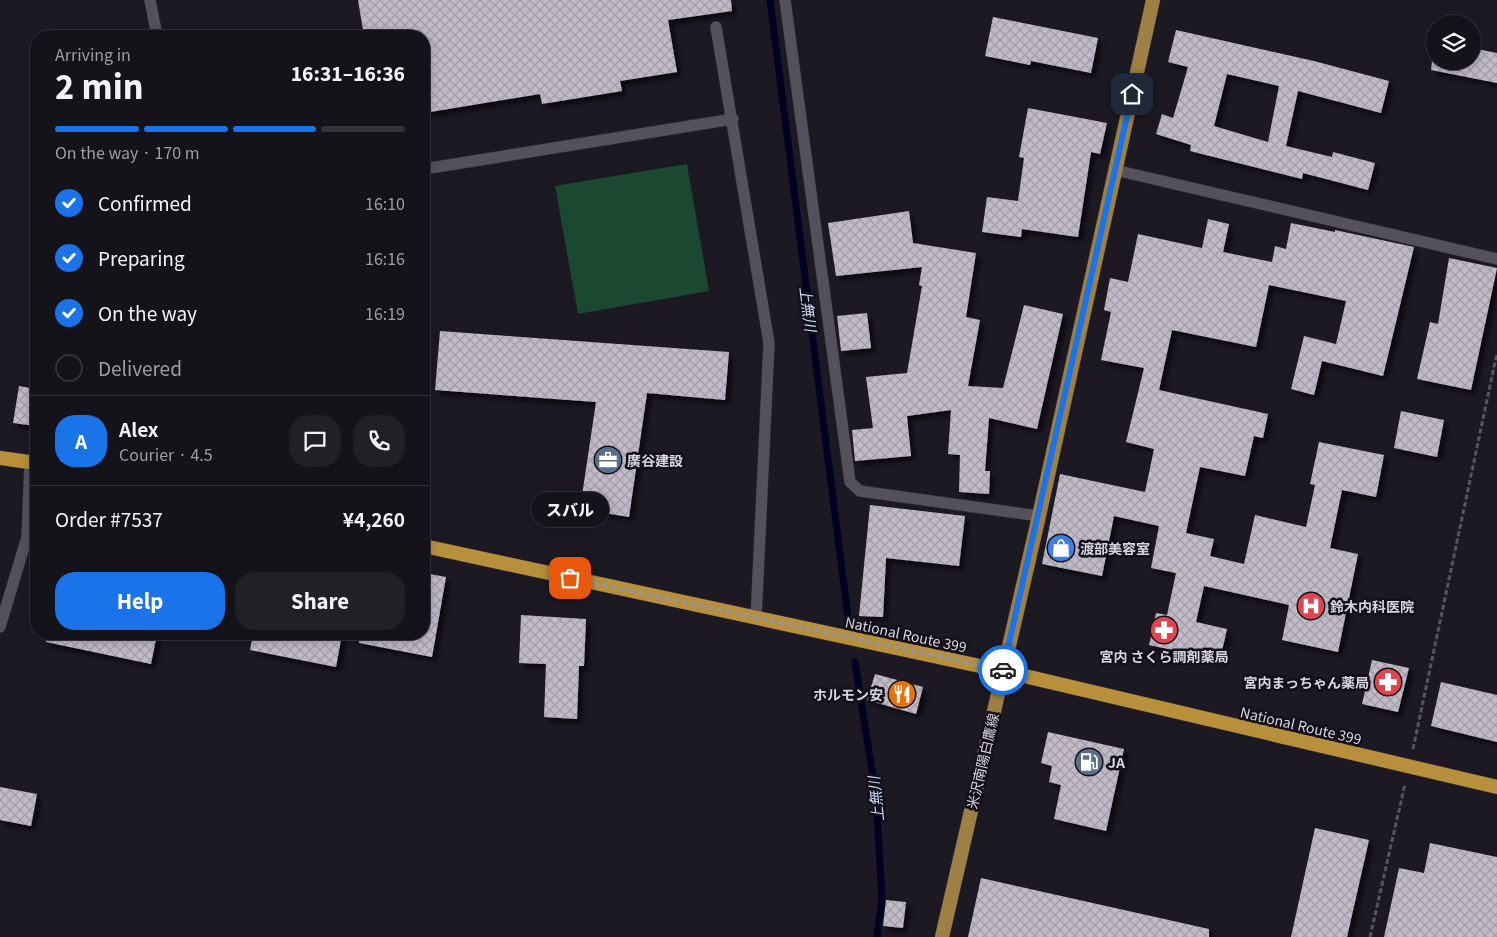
<!DOCTYPE html>
<meta charset="utf-8">
<style>
body{margin:0;font-family:Georgia,"Noto Sans JP",serif;background:#222027;color:#f1f3f6;height:100vh;display:flex;flex-direction:column;font-size:19px;white-space:nowrap}
*{box-sizing:border-box;margin:0}
p{font-size:16px;color:#9d9ea2}
.icon{flex:none;width:28px;height:28px;fill:none;stroke:currentColor;stroke-width:2;stroke-linecap:round;stroke-linejoin:round}
.map{position:relative;flex:1;overflow:hidden}
.sheet{position:absolute;left:30px;top:30px;width:400px;height:610px;display:flex;flex-direction:column;background:#15131a;border-radius:20px;box-shadow:0 2px 12px #0003,0 0 0 1px #343239}
.sheet>*{flex:none}
.tools{position:absolute;left:1426px;top:15px;display:grid;gap:10px}
.tools a{display:grid;place-items:center;width:55px;height:55px;border-radius:50%;background:#15131a;box-shadow:0 2px 12px #0003,0 0 0 1px #343239;font-size:25px}
.pin{position:absolute;display:grid;place-items:center;width:42px;height:42px;color:#fff;margin:-21px;border-radius:10px;box-shadow:0 2px 8px #0006}
.courier{position:absolute;display:grid;place-items:center;width:50px;height:50px;margin:-25px;border:4px solid #1a73e8;border-radius:50%;background:#fff;color:#222;box-shadow:0 1px 6px #0007}
.bubble{position:absolute;height:35px;border-radius:18px;background:#15131a;box-shadow:0 2px 12px #0003,0 0 0 1px #343239;font-size:16px;font-weight:800;line-height:35px;text-align:center}
.head em{font-style:normal;font-weight:800}
.head div{display:flex;flex-direction:column-reverse}
.head{display:flex;align-items:center;justify-content:space-between;height:85px;padding:0 25px}
h1{font-size:32px;font-weight:800;line-height:38px}
.bar{display:grid;grid-template-columns:repeat(4,1fr);gap:8px 5px;align-content:center;height:60px;padding:0 25px}
.bar i{height:6px;border-radius:4px;background:#343239}
.bar .on{background:#1a73e8}
.bar p{grid-column:span 4}
.line{display:flex;align-items:center;gap:12px;padding:0 25px;border-top:1px solid #343239}
.line div{flex:1}
.round{display:grid;place-items:center;flex:none;width:52px;height:52px;border-radius:20px;background:#222027}
ol{padding:0 25px;list-style:none}
li{display:flex;align-items:center;gap:15px;height:55px}
li p{margin-inline-start:auto}
li .icon{padding:5px;border-radius:50%;background:#1a73e8;color:#fff;stroke-width:4}
li:last-child{color:#9d9ea2}
li i{width:28px;height:28px;border:2px solid #343239;border-radius:50%}
.cta{display:flex;gap:10px;margin-top:auto;padding:10px 25px}
.cta a{flex:1;height:58px;border-radius:20px;background:#1a73e8;color:#fff;font-size:20px;font-weight:800;line-height:58px;text-align:center}
.cta a+a{background:#222027;color:#f1f3f6}
.map>svg:first-child{display:block}
</style>
<div class="map">
<svg width="1497" height="937" viewBox="0 0 1497 937">
<defs>
<pattern id="building-cross-hatch" width="8" height="8" patternUnits="userSpaceOnUse" patternTransform="scale(1.25)"><rect width="8" height="8" fill="#c0bac7"/><path d="M0 0l8 8M0 8l8-8" fill="none" stroke="#a09ca6"/></pattern>
<filter id="shadow"><feDropShadow dx="4.5" dy="4.5" stdDeviation="2.5" flood-color="#0009"/></filter>
</defs>
<rect width="100%" height="100%" fill="#1c1923"/>
<!-- pitch -->
<path fill="#1b4831" d="M687,164l22,127 -131,23 -23,-128z"/>
<g fill="none" stroke-linecap="round" stroke-linejoin="round">
<!-- stream -->
<path stroke="#002" stroke-width="7" d="M770,0l78,617
M855,662l21,134 6,102 -5,39"/>
</g>
<!-- building -->
<path fill="url(#building-cross-hatch)" fill-rule="evenodd" filter="url(#shadow)" d="M358,0h373l1,11 -64,9 9,52 -57,9 2,10 -80,13 -2,-10 -116,19v-77h-60z
M993,17l105,21 -7,35 -60,-12 -1,4 -45,-9z
M1176,30l138,31 75,20 -8,32 -83,-22 -12,55 46,11 1,-5 42,11 -7,27 -65,-17 -1,6 -112,-28 1,-6 -35,-11 6,-20 11,4 15,-51 -20,-5zM1227,74l52,12 -11,56 -54,-16z
M1472,48l25,5v30l-66,-13 1,-9h40z
M1028,108l79,15 -7,31 -9,-2 -13,85 -56,-8 -1,8 -39,-5 5,-35 31,4 6,-43 -5,-1z
M909,211l4,32 63,10 -10,64 14,3 -12,66 35,2 21,-83 39,9 -26,115 -48,-11 -4,53h5l-1,23 -30,-2 1,-37 -12,-1 3,-44 -44,6 4,40 -56,5 -3,-31 21,-2 -7,-51 41,-4 15,-87 -3,-1 3,-18 -86,9 -8,-53z
M1208,219l21,5 -6,28 49,10 3,-16 11,3 5,-26 44,9v-2l79,17 -31,129 -61,-15 -8,34 -23,-6 13,-53 32,8 10,-43 -77,-16 -13,62 -84,-17 -13,60 109,24 -5,24 -9,-2 -9,40 -45,-9 -14,66 28,6 -4,17 34,8 11,-49 51,12 9,-42 -5,-1 9,-42 65,13 -8,42 -34,-7 -12,58 28,6 -20,98 -56,-12 7,-35 -85,-19 -8,36 31,7 -7,31 -71,-15 7,-32 11,2 9,-42 -25,-5 8,-42 -45,-10 -12,60 -60,-12 18,-90 85,18 9,-43 -28,-7 18,-74 -43,-8 10,-48 -7,-2 6,-32 18,4 10,-48 64,14z
M1449,258l48,10 -26,122 -54,-11 13,-57 8,2z
M867,313l4,35 -30,3 -4,-35z
M440,331l289,21 -4,48 -78,-7 -18,124 -49,-8 16,-107 -161,-12z
M19,386l17,3v37l-23,-3z
M1401,411l43,9 -7,37 -43,-9z
M870,505l95,11 -6,50 -73,-8 -3,59 -24,-1z
M424,573l22,4 -14,80 -73,-14 1,-9h64z
M521,615l65,4 -2,47h-5l-2,53 -33,-2 2,-53 -27,-1z
M47,634h110l-6,30 -105,-22z
M253,634h89l-6,33 -86,-17z
M1372,660l37,8 -11,44 -36,-8z
M875,674l48,13 -7,27 -49,-14z
M1441,682l56,13v47l-66,-16z
M1048,732l76,17 -18,82 -52,-12 7,-34 -12,-3 3,-16 -11,-3z
M0,787l37,7 -6,32 -31,-6z
M1315,828l54,12 -22,97h-56z
M1430,843l67,14v80h-113l15,-69 25,5z
M981,878l228,51v8h-241z
M886,900l20,2 -3,26 -20,-2z"/>
<g fill="none" stroke-linecap="round" stroke-linejoin="round">
<defs>
<path id="service" d="M150,0l7,36
M785,0l65,482 10,9 179,25
M716,27l53,316 -13,276
M424,169l309,-50
M1115,170l382,89
M0,627l27,-90 3,-75"/>
<path id="primary" d="M942,937l97,-421 114,-516"/>
<path id="trunk" d="M0,458l36,5
M424,546l579,125 494,116"/>
</defs>
<!-- service casing -->
<use href="#service" stroke="#35333a" stroke-width="12"/>
<!-- primary casing -->
<use href="#primary" stroke="#35333a" stroke-width="15"/>
<!-- trunk casing -->
<use href="#trunk" stroke="#35333a" stroke-width="15"/>
<!-- path -->
<path stroke="#58555e" stroke-width="3" stroke-dasharray="5 2.5" stroke-linecap="butt" d="M1413,749l84,-396
M1370,937l35,-153"/>
<!-- service -->
<use href="#service" stroke="#54515c" stroke-width="11"/>
<!-- primary -->
<use href="#primary" stroke="#9f8044" stroke-width="14"/>
<!-- trunk -->
<use href="#trunk" stroke="#b8903c" stroke-width="14"/>
</g>
<g fill="none" stroke-linecap="round" stroke-linejoin="round">
<!-- done -->
<path stroke="#96949c" stroke-width="5" stroke-dasharray="0 9" d="M570,578l433,92"/>
<!-- route -->
<path stroke="#1a73e8" stroke-width="6" d="M1003,670l129,-576"/>
</g>
<!-- icons -->
<defs>
<symbol id="office-disc" viewBox="-11 -11 22 22"><circle r="9.5" fill="#5c6f8a" stroke="#131019"/><path d="M-6-3h4V-5.5h4V-3h4V5H-6ZM-1-4.5V-3h2v-1.5ZM-6 0V1H6V0Z" fill="#fff"/></symbol>
<symbol id="shop-disc" viewBox="-11 -11 22 22"><circle r="9.5" fill="#3f7fe0" stroke="#131019"/><path d="M-5-2.5h2.3a2.7 3.5 0 0 1 5.4 0H5L5.5 6h-11ZM-1.5-2.5h3a1.5 2.3 0 0 0-3 0Z" fill="#fff"/></symbol>
<symbol id="hospital-disc" viewBox="-11 -11 22 22"><circle r="9.5" fill="#e0444e" stroke="#131019"/><path d="M-5-5h3v3.5h4V-5h3V5h-3V1.5h-4V5h-3Z" fill="#fff"/></symbol>
<symbol id="pharmacy-disc" viewBox="-11 -11 22 22"><circle r="9.5" fill="#e0444e" stroke="#131019"/><path d="M-2-6h4v4h4v4h-4v4h-4v-4h-4v-4h4Z" fill="#fff"/></symbol>
<symbol id="restaurant-disc" viewBox="-11 -11 22 22"><circle r="9.5" fill="#e8710a" stroke="#131019"/><path d="M-5-6h1v4h1v-4h1v4h1v-4h1v5L-1.5 .5V6h-2V.5L-5-1ZM5-6V6H3V1.5H1.5Q1.5-4 5-6Z" fill="#fff"/></symbol>
<symbol id="fuel-disc" viewBox="-11 -11 22 22"><circle r="9.5" fill="#5c6f8a" stroke="#131019"/><path d="M-5.5-6h7V0h2V4h1.3V-2.5L3-4.5l.8-.8L6-3V5H2.5V1h-1V6h-7ZM-4.2-4.7v3.2H.2V-4.7Z" fill="#fff"/></symbol>
</defs>
<g fill-rule="evenodd">
<use href="#office-disc" x="592" y="444" width="32" height="32"/>
<use href="#shop-disc" x="1045" y="532" width="32" height="32"/>
<use href="#hospital-disc" x="1295" y="590" width="32" height="32"/>
<use href="#pharmacy-disc" x="1148" y="614" width="32" height="32"/>
<use href="#pharmacy-disc" x="1372" y="666" width="32" height="32"/>
<use href="#restaurant-disc" x="886" y="678" width="32" height="32"/>
<use href="#fuel-disc" x="1073" y="746" width="32" height="32"/>
</g>
<g text-anchor="middle" dominant-baseline="central" stroke-width="5" stroke-linejoin="round" paint-order="stroke">
<!-- poi labels -->
<g font-size="14" font-weight="bold" fill="#d8d6dd" stroke="#131019" text-anchor="start">
<text x="627" y="460">廣谷建設</text>
<text x="1080" y="548">渡部美容室</text>
<text x="1330" y="606">鈴木内科医院</text>
<text x="1164" y="656" text-anchor="middle">宮内 さくら調剤薬局</text>
<text x="1369" y="682" text-anchor="end">宮内まっちゃん薬局</text>
<text x="883" y="694" text-anchor="end">ホルモン安</text>
<text x="1108" y="762">JA</text>
</g>
<!-- street labels -->
<g font-size="14" fill="#d8d6dd" stroke="#131019">
<text transform="translate(906 634) rotate(12)">National Route 399</text>
<text transform="translate(1301 725) rotate(13)">National Route 399</text>
<text transform="translate(982 761) rotate(-77)">米沢南陽白鷹線</text>
</g>
<!-- water labels -->
<g font-size="15" font-style="italic" fill="#c7ddfb" stroke="#131019">
<text transform="translate(809 309) rotate(83)">上無川</text>
<text transform="translate(875 799) rotate(-96)">上無川</text>
</g>
</g>
</svg>
<div class="tools">
<a><svg class="icon" aria-label="layers" viewBox="0 0 24 24"><path d="M12 4l9 5-9 5-9-5zM3 14l9 5 9-5"/></svg></a>
</div>
<div class="pin" style="left:570px;top:578px;background:#ea580c"><svg class="icon" aria-label="bag" viewBox="0 0 24 24"><path d="M5 8h14l-1 12H6zM9 8a3 3 0 0 1 6 0"/></svg></div>
<div class="pin" style="left:1132px;top:94px;background:#1f2937"><svg class="icon" aria-label="home" viewBox="0 0 24 24"><path d="M3 11l9-7 9 7M6 9v11h12V9"/></svg></div>
<div class="courier" style="left:1003px;top:670px"><svg class="icon" aria-label="car" viewBox="0 0 24 24"><path d="M5 17H2v-5l4-1 3-4h7l3 4 3 1v5h-3M9 17h6M6 11h13"/><circle cx="7" cy="17" r="2"/><circle cx="17" cy="17" r="2"/></svg></div>
<div class="bubble" style="left:531px;top:492px;width:78px">スバル</div>
<section class="sheet">
<div class="head"><div><h1>2 min</h1><p>Arriving in</p></div><em>16:31–16:36</em></div>
<div class="bar"><i class="on"></i><i class="on"></i><i class="on"></i><i></i><p>On the way · 170 m</p></div>
<ol>
<li><svg class="icon" aria-label="check" viewBox="0 0 24 24"><path d="M5 12l5 5 9-10"/></svg>Confirmed<p>16:10</p></li>
<li><svg class="icon" aria-label="check" viewBox="0 0 24 24"><path d="M5 12l5 5 9-10"/></svg>Preparing<p>16:16</p></li>
<li><svg class="icon" aria-label="check" viewBox="0 0 24 24"><path d="M5 12l5 5 9-10"/></svg>On the way<p>16:19</p></li>
<li><i></i>Delivered</li>
</ol>
<div class="line" style="height:90px"><b class="round" style="background:#1a73e8;color:#fff">A</b><div><b>Alex</b><p>Courier · 4.5</p></div><a class="round"><svg class="icon" aria-label="chat" viewBox="0 0 24 24"><path d="M4 5h16v11H9l-5 4z"/></svg></a><a class="round"><svg class="icon" aria-label="phone" viewBox="0 0 24 24"><path d="M5 4h4l2 5-3 2q2 4 5 5l2-3 5 2v4C11 20 4 13 5 4z"/></svg></a></div>
<div class="line" style="height:65px"><div>Order #7537</div><b>¥4,260</b></div>
<div class="cta"><a>Help</a><a>Share</a></div>
</section>
</div>
